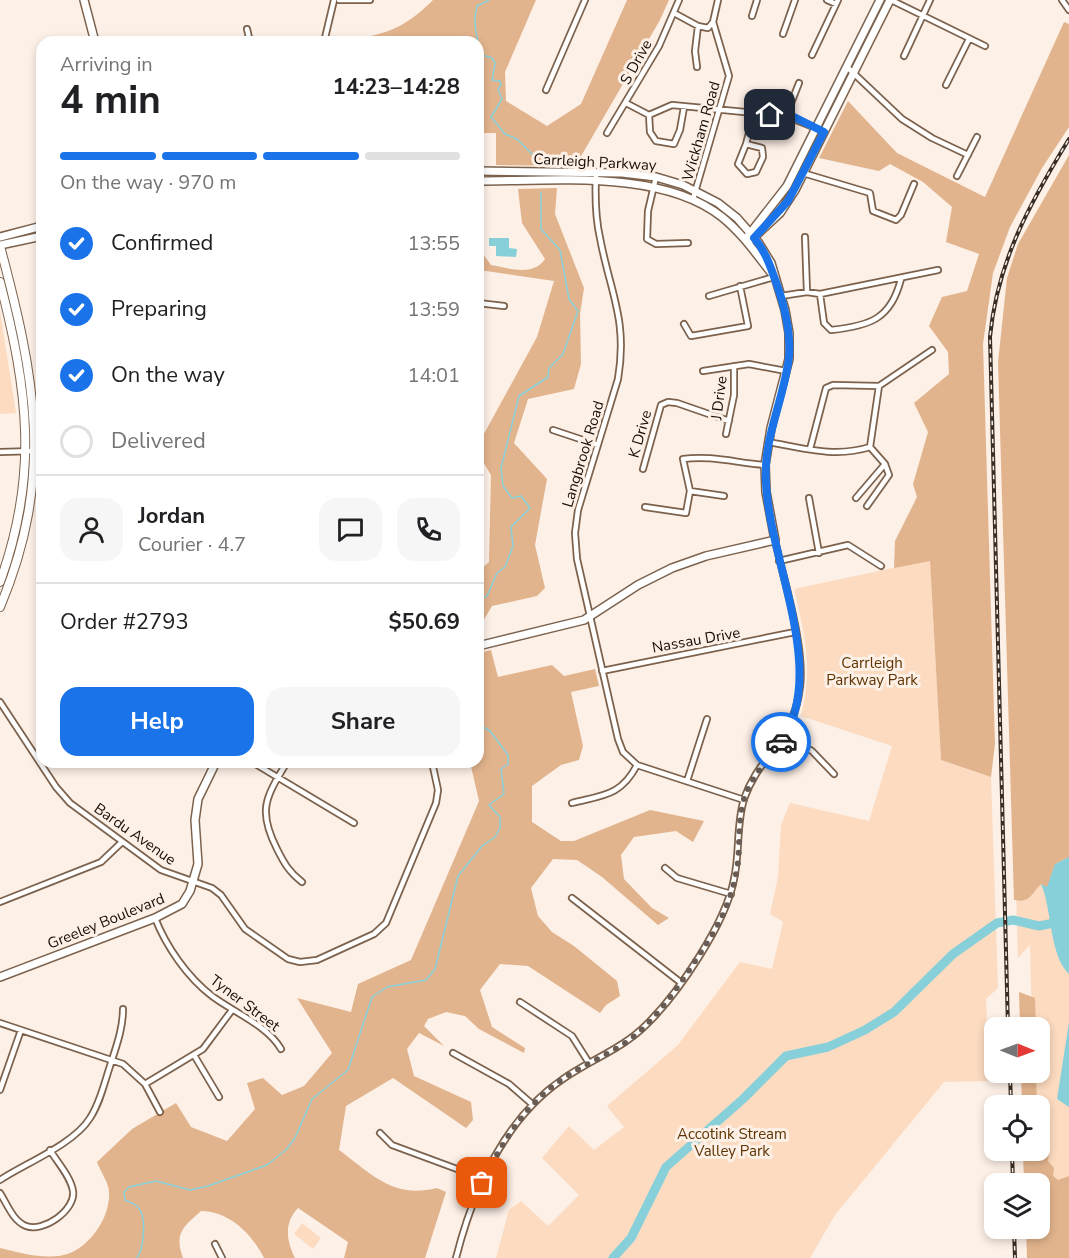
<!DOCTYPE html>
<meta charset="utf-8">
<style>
body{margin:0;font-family:"Nunito Sans",sans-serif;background:#f6f6f6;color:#202124;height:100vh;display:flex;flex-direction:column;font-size:22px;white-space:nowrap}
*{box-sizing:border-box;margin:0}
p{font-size:20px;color:#757577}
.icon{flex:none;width:33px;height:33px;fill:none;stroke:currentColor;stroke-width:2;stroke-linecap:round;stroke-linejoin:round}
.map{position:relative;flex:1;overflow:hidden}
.sheet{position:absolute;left:36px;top:36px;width:448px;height:732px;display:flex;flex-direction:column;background:#fff;border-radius:18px;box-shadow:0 3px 9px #0003}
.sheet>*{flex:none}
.needle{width:39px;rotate:91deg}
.fabs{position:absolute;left:984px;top:1017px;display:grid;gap:12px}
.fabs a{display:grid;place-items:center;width:66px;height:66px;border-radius:12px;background:#fff;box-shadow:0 3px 9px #0003;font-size:30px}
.pin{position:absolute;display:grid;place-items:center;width:51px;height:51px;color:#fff;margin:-26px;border-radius:12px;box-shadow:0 3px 9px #0006}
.courier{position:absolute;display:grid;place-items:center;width:60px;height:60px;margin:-30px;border:4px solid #1a73e8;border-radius:50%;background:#fff;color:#222;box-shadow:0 2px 8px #0007}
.summary em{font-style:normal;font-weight:700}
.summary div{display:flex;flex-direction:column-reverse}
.summary{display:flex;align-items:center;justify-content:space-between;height:102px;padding:0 24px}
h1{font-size:39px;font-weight:700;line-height:45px}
.bar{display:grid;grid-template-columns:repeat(4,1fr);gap:9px 6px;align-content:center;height:72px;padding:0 24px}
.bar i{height:8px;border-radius:4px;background:#e0e0e0}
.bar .current{background:#1a73e8}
.bar p{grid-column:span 4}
.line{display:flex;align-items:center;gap:15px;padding:0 24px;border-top:2px solid #e0e0e0}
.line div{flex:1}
.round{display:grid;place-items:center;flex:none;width:63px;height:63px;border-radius:18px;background:#f6f6f6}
ol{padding:0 24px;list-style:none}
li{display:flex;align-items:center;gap:18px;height:66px}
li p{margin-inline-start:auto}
li .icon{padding:6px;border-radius:50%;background:#1a73e8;color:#fff;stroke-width:4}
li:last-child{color:#757577}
li i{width:33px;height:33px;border:3px solid #e0e0e0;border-radius:50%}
.primary-button{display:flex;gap:12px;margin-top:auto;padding:12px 24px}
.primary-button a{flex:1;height:69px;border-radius:18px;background:#1a73e8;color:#fff;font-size:24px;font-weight:700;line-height:69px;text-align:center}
.primary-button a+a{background:#f6f6f6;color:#202124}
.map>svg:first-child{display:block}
</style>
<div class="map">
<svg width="1069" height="1258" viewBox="0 0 1069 1258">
<rect width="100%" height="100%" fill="#fdf0e7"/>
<!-- green -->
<path fill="#fcdbc0" d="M1069,186v1072l-29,-30v-44l-15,-33 15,-1v-44l-6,-1 -1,-32 7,-1v-44l-8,-1 -2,-82 -12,13 -17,-584z
M0,311l16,102 -16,1z
M930,560l11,200 50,17 7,211 -12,11 3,82 -45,1 -109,133 -25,43h-314l13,-48 12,-9 27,25 31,-31 -37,-37 27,-32 25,24 30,-23 -17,-21 71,-61 62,-83 32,7 11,-47 -13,-8 8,-37 3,-52 9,-22 79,18 23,-75 -91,-30c12,-48 4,-80 -7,-127z
M302,1223l19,15 -8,11 -19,-15z"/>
<!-- forest -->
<path fill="#e2b48d" d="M433,0h103l-31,72 1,29 41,25 34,-22 46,-104h42l-9,20 -80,138v8l-84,-1v-32h-17l-1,-91h-120v-4c33,-4 52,-15 75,-38z
M1064,22l5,2v103l-27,41 -32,59 -17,46 -10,71 12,400 -4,33 -50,-17 -11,-199 -36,7 1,-27 22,-44 -4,-13 15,-52 -14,-29 35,-29 -1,-22 -19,-26 13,-29 25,-6 12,-37 -33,-12 6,-35 -29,-25 -33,-18 -11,7 -60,-13 29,-57 49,52 88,44z
M1069,155v702l-14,7 -8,24 -6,-4c-11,11 -10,19 -27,16l-16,-538 9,-84 11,-34z
M557,188l-2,26 29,74 -4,26 1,50 -7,25 -46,10 -14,44 33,36 -12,66 10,43 -8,8 -45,10 -9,15 1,17 -5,2v-69l10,-9 2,-87 -12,-20v-12l58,-106 17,-56 -75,-11 -1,-23 13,18c17,3 42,12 54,-6l-23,-36 -4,-34z
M491,650l7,27 54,-12 12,11 31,-7 4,17 -28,6 12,54 -4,14 -18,5 -29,21v36l29,19h13l76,-31 54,11 -11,21 -17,-11 -42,6 -13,18 3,24 28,29 17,10 -11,7 -56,-48 -25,-17 -24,-1 -22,29 7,28 14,16 22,14 43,35 3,15 -14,9 -6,8 -72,-47 -28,-2 -20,26 12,37 33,21 -1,5 -45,-24 -14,-13 -19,-4 -18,7 -4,7 20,20 -25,-13 -12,16 7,27 57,26 2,18 -7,8 -73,-50 -47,28 -7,44c34,25 54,49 98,38l9,4 -21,66h-81l4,-16 -50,-34c-14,15 -12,32 -3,50h-31c-12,-24 -35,-47 -63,-47 -18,16 -27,22 -18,47h-183v-10c20,5 38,10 59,8 28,-3 52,-38 50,-64 0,-9 -9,-21 -12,-30l35,-33 44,-26 15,24 36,14 28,-32 -8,-26 16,-5 19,17 22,-9 28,-33 -35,-55 54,14 7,-28 53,-24 68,-159 -9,-39h8l1,-109z
M1019,992l16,6 1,29h-16z
M1021,1073h15l1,32h-15z
M1023,1151l26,2 -1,8 6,7 -1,8 5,4 11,-4v82h-42l-1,-29 14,-1v-44l-16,-1z"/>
<!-- water -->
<path fill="#87d0da" d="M489,238h20v10l8,1 -1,8 -20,-1v-10h-7z
M1069,857v117c-20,-19 -17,-66 -28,-90l6,3 8,-23z
M1069,1022v85l-12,-8z"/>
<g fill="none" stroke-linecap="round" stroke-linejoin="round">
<!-- stream -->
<path stroke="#87d0da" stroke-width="1.5" d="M478,42c-3,-11 -4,-25 -1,-36l12,-6
M478,47l1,7 13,4 3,5 -3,17 8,1 1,4 -3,4 4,10 -11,18 14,17 12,5 24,24
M478,599l9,-3 10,-23 8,-6 8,-21 -2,-19 19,-19 -9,-12 -9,2 -9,-12 -2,-18 18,-72 29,-19 1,-9 14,-14 15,-43 -9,-12 -9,-49 -19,-21v-37
M137,1258c7,-11 10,-41 1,-51 -3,-3 -9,-5 -13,-7l-1,-8 5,-5 27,-6 34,9 18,-4 59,-21 19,-15 9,-12 17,-39 36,-29 24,-73 15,-10 39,-7 9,-11 23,-93 24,-30 13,-9 5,-9v-11l-11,-12 15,-11 -3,-25 7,-5v-9l-18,-24 -12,-7"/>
<!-- river -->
<path stroke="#87d0da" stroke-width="9" d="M613,1258l18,-20 35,-71 77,-68 43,-43 42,-9 37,-17 29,-18 59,-58 44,-31 16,-3 26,6 30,-6"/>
<defs>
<path id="street" d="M339,0h31
M827,0l9,4
M891,0l94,46
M1062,0l7,10
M674,13l24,13 10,2 5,-6
M752,16l5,-16
M247,29l3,13
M783,34l12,-34
M324,42l10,-42
M812,55l26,-55
M904,56l26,-56
M697,67l-2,-16 3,-25
M847,67l55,52 30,19 36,17
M946,85l23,-46
M546,90l39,-90
M626,103l23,12 23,-10 114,11 30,12
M649,115l1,17 6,9 18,3 6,-14 4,-23
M786,116l13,-33
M607,133l52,-87 20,-46
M746,144l16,4 1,9 -7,15 -9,2 -9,-10z
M746,144l8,-30
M596,173c-1,22 -1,43 4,65 10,54 28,82 18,141l-40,131 -3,23 2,26 41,180 5,13 14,13 107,35
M803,173l67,20 3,18 23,9 5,-5 13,-31
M957,176l20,-39
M656,177l-8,34 -1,28 9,5 32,-1
M693,199l36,-123 -16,-54 5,-22
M805,237l2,55
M820,294l4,29 7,7c39,-4 60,-11 70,-51
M709,296l65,-19
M781,296l26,-4 13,2 118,-24
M478,303l26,3
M684,324l7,12 57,-10 -8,-40
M703,371l46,-7 37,7
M553,430l45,15
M726,434l8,-39v-29
M768,442c35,6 67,16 102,5
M478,443h2
M870,447l9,-61 53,-36
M810,449l16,-61 7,-3 46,1
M0,452l35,-1
M643,469l18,-64 7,-3 9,1 52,18
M690,491l34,5
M809,498l10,55
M856,498l29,-34
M867,506l22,-31 -4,-11 -15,-17
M645,507l41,6 4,-22 -7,-32c28,-4 54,4 82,6
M779,561l69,-16 33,21
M602,671l193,-39
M0,702l56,85 14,16 91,67 51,18 9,7 24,34 43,30 12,3 17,-2 57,-26 12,-11 50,-120 2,-13 -6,-28
M785,736l27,15 22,23
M252,762l102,61
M287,762c-21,35 -30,48 -10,87 7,14 12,23 25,33
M687,781l20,-62
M572,803c31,-8 49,-7 65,-38
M665,868l12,10 54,16
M572,898l108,84
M0,902l101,-40 21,-20
M155,918c11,28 32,59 57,78 21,16 55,29 69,53
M520,1002l52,34 17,27
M0,1023l123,41 22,20 15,28
M453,1053l56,31 23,20
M194,1055l25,42
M145,1084l58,-35 29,-39
M0,1090l21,-60
M380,1133l12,12 92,34
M0,1180c26,-17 74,-36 90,-62 10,-15 14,-34 20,-52 6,-19 13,-37 13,-57
M0,1193c7,11 13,28 26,33 17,7 50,-16 47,-35 -2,-14 -16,-29 -23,-41
M215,1244l7,14
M456,1258c17,-67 48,-139 107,-179 27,-19 59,-30 83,-54 32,-31 80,-102 88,-146 6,-26 2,-54 10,-80 15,-44 50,-58 56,-112 5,-42 -16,-105 -25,-147"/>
<path id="secondary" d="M84,0l11,42
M478,171l144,2 34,4 27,8 35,18 19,15 21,24 13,21 14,47 4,23v26l-18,69 -6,37 1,27 9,48 -69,16 -34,12 -34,17 -54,35 -106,26
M478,181c74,0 184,-12 244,36 20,16 35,38 51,58
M748,236l39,-50 93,-186
M0,237l42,-11
M752,239l28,-26 15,-23 95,-190
M0,245l42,-9
M0,977l155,-59 27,-14 8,-13 8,-27 -3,-44 3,-21 18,-37"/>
<path id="primary" d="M0,246c35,131 55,230 0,361
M0,282c28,109 39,192 0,300"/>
</defs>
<!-- street casing -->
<use href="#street" stroke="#7c624d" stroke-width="8"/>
<!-- secondary casing -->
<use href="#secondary" stroke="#7c624d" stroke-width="10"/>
<!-- primary casing -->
<use href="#primary" stroke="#7c624d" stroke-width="10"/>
<!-- street -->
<use href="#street" stroke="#fff" stroke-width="4.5"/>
<!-- secondary -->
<use href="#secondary" stroke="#fff" stroke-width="7"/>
<!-- primary -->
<use href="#primary" stroke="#fff" stroke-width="8"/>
<defs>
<path id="rail" d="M1008,1028l-18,-691c7,-75 40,-134 79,-198
M1010,1072l1,34
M1012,1150l1,34
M1014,1228l1,30"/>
</defs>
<!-- rail casing -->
<use href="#rail" stroke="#382e25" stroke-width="4"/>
<!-- rail -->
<use href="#rail" stroke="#fdf0e7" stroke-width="1.5" stroke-dasharray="4.5" stroke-linecap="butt"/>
</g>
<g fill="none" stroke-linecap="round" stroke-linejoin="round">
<!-- done -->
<path stroke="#685c54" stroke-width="6" stroke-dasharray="0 10.8" d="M482,1183c21,-43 46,-83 87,-108 23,-15 49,-24 70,-43 26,-23 47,-57 66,-86 17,-25 29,-53 33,-84 2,-21 0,-42 6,-63 7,-22 23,-38 37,-57"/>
<!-- route -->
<path stroke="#1a73e8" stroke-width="8" d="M770,115l24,2 30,15 -36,69 -34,37c12,14 16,28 22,44 9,25 15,49 13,75 -5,43 -26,81 -23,125 3,79 63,190 15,260"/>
</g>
<g text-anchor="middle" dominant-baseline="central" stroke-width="6" stroke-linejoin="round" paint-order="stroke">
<!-- street labels -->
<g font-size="15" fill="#170d05" stroke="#fdf0e7">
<text transform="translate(636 62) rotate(-61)">S Drive</text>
<text transform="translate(701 131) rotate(-74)">Wickham Road</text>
<text transform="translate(595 162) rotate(3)">Carrleigh Parkway</text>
<text transform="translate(719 398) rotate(-83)">J Drive</text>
<text transform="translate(640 434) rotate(-74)">K Drive</text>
<text transform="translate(583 454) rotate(-73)">Langbrook Road</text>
<text transform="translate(696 640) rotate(-10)">Nassau Drive</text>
<text transform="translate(135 834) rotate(35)">Bardu Avenue</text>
<text transform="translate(106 921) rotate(-22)">Greeley Boulevard</text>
<text transform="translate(245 1003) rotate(37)">Tyner Street</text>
</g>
<!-- park labels -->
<g font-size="15" fill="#5f3403" stroke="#fdf0e7">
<text x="872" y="663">Carrleigh<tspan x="872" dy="17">Parkway Park</tspan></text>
<text x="732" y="1134">Accotink Stream<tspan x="732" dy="17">Valley Park</tspan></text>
</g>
</g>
</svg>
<div class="fabs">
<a><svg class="needle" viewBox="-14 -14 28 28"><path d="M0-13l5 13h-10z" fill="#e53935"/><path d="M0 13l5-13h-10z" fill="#757577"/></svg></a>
<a><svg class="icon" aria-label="locate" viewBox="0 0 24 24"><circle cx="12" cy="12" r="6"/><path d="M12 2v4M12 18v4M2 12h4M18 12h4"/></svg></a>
<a><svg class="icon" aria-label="layers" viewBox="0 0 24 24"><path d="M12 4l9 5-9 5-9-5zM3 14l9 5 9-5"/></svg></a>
</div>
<div class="pin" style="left:482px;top:1183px;background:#ea580c"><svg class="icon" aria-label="bag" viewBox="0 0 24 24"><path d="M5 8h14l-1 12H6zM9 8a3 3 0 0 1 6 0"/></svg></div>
<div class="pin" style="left:770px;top:115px;background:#1f2937"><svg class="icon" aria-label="home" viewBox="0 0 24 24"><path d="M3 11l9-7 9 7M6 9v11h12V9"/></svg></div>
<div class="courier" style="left:781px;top:742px"><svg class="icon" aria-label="car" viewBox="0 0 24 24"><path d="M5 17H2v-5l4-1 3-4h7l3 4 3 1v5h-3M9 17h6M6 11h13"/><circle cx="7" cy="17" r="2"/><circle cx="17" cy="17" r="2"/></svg></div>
<section class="sheet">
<div class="summary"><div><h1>4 min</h1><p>Arriving in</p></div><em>14:23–14:28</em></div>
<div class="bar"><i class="current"></i><i class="current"></i><i class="current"></i><i></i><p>On the way · 970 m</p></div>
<ol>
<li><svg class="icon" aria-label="check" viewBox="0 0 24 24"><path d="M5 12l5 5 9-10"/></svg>Confirmed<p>13:55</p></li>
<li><svg class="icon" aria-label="check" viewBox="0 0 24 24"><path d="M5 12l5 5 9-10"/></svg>Preparing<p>13:59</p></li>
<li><svg class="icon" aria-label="check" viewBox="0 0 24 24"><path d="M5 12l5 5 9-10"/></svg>On the way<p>14:01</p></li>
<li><i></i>Delivered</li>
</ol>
<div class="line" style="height:108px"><a class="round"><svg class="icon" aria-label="person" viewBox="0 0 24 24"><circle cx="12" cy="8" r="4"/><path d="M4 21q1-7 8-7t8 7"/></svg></a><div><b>Jordan</b><p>Courier · 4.7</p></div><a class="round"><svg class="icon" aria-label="chat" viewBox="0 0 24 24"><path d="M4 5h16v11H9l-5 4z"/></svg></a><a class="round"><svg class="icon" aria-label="phone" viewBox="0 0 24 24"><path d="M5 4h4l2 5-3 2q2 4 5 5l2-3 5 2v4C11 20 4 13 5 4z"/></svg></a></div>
<div class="line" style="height:78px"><div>Order #2793</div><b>$50.69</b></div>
<div class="primary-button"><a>Help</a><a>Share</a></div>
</section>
</div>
